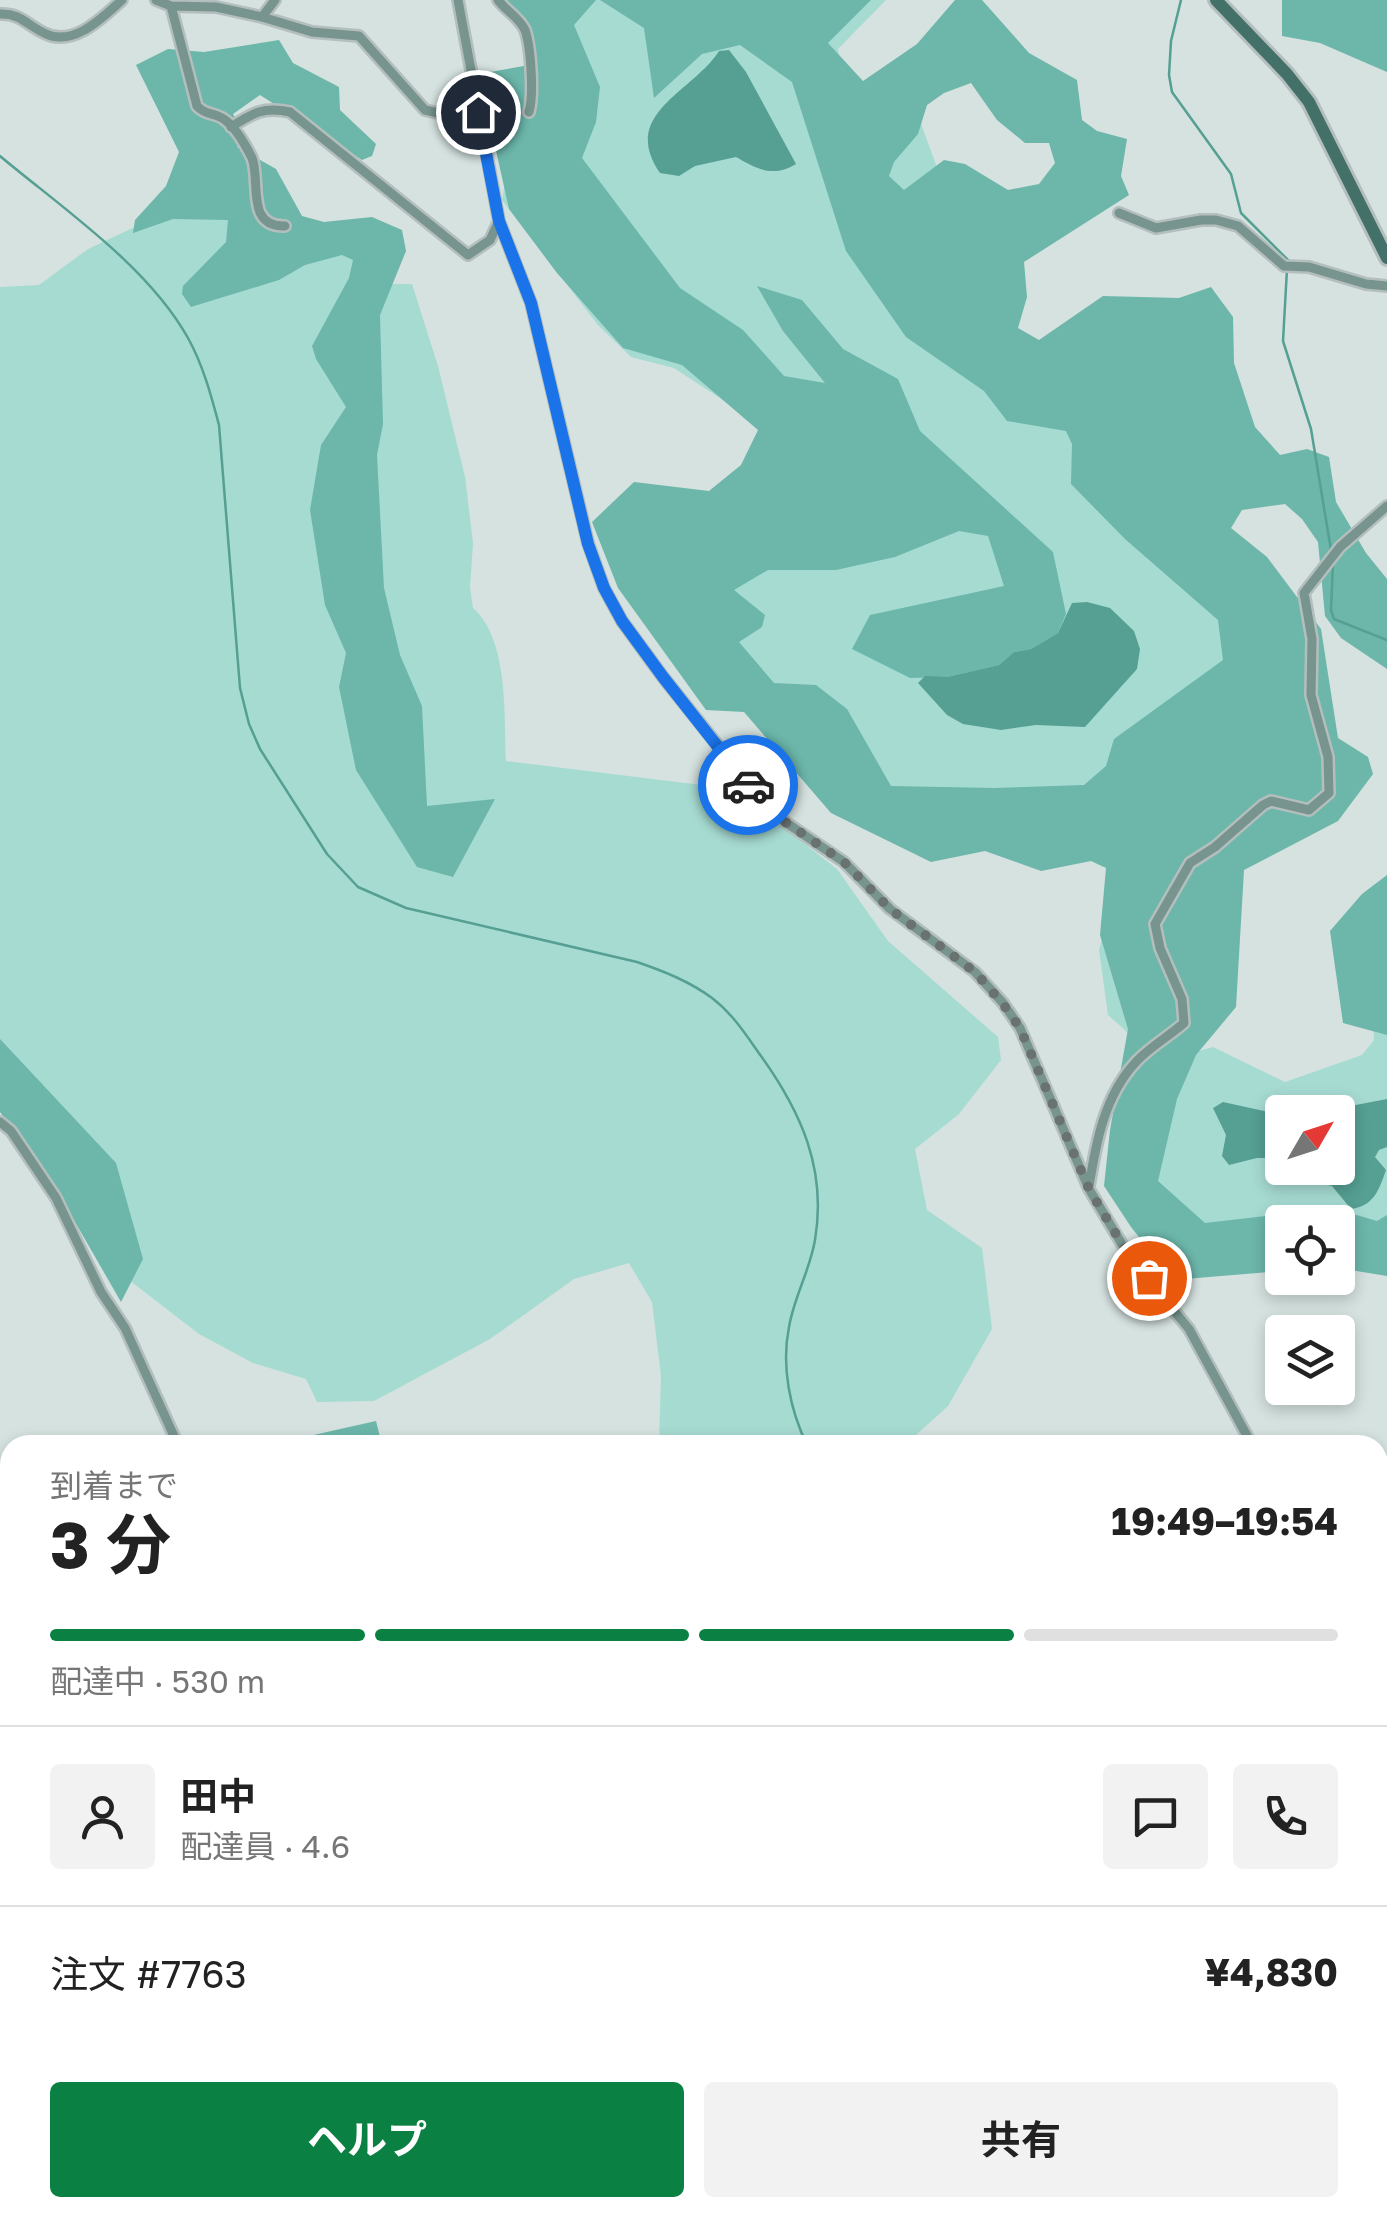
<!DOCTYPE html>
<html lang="ja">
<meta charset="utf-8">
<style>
body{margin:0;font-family:"Golos Text","Noto Sans JP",sans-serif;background:#f2f2f2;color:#222;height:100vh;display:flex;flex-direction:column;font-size:38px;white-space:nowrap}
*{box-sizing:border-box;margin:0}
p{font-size:32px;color:#767676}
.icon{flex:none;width:55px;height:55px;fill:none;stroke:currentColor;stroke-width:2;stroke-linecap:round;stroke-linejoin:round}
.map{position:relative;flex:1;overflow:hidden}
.sheet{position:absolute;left:0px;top:1435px;width:1388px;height:782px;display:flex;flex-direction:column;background:#fff;border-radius:30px 30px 0 0;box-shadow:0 5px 15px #0003}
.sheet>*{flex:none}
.needle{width:65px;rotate:51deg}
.controls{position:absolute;left:1265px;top:1095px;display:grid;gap:20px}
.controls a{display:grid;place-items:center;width:90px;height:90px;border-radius:10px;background:#fff;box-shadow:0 5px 15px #0003;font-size:50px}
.pin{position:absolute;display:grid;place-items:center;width:85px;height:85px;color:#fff;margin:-42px;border:5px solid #fff;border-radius:50%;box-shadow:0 2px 10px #0007}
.courier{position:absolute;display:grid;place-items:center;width:100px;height:100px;margin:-50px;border:8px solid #1a73e8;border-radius:50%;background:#fff;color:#222;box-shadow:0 2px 12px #0007}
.head em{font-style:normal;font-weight:700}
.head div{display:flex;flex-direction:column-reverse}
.head{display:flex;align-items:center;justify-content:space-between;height:170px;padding:0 50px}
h1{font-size:65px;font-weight:700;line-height:75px}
.bar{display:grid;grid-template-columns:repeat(4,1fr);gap:15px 10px;align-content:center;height:120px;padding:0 50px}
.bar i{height:12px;border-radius:8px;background:#e0e0e0}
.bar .selected{background:#0b8043}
.bar p{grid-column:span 4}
.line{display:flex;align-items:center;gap:25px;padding:0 50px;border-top:2px solid #e0e0e0}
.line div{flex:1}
.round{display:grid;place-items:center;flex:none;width:105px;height:105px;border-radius:10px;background:#f2f2f2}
.primary-button{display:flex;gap:20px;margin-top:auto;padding:20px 50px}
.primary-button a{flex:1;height:115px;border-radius:10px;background:#0b8043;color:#fff;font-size:40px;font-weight:700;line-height:115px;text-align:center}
.primary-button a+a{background:#f2f2f2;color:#222}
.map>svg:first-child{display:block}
</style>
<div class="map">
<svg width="1387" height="2216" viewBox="0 0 1387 2216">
<rect width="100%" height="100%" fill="#d5e2df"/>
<!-- green -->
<path fill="#a6dbd2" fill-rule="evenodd" d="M505,0h381l-48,49 8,40 71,24 32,87 18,125 101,70 150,210 43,193 -118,248 -35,-31 -9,-65 18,-66 -17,-29 -189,-12 -228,-237 121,-54 -49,-131 -81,-53 -43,-11 -33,-32 -96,-125 30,-171z
M188,202l180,57 2,25h42l26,82 27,111 8,66 -3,44 3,21c36,32 31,107 33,153l228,28 103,80 51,72 110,96 3,23 -42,54 -44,35 12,61 55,38 10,81 -44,77 -43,39h-246l2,-69 -9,-74 -23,-39 -55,16 -84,60 -116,62 -57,1 -11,-23 -53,-16 -54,-29 -70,-54 -129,-221v-772l39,-2 49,-36z
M1387,992v240c-76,-14 -127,-7 -203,3l-47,-41 34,-135 42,-12 72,35 77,-27 12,-15 -2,-39zM1282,1112h56v56h-56z"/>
<!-- forest -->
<path fill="#6cb6aa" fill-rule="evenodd" d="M507,0h89l-22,25 26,62 -4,35 -14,36 98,130 63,42 41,46 41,7 -42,-52 -26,-45 45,14 41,49 55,30 22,52 133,121 13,62 -8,19 -27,16 -17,3 -15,13 -52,12 -37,1 -58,-29 18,-34 134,-29 -16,-50 -29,-5 -64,26 -59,13h-68l-34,20 31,25 -3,12 -23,15 35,41 42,2 31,24 44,77 103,2 90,-3 22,-19 8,-27 109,-79 -5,-40 -93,-81 -54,-55 1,-40 -6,-13 -59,-10 -23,-30 -78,-54 -60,-86 -54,-169 -52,-37 -38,9 -48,44 -10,-70 -44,-28h271l-43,43 35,38 54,-37 38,-44h27l47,53 48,27 5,40 15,11 30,8 -6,37 8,19 -105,67 3,35 -9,31 21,12 64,-44 76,2 32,-11 22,30 1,46 21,64 25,28 27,-6 22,8 7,45 30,51 21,26v90l-46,-31 -16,-22 -7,-74 -16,-23 -17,-15 -43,6 -11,18 36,29 54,72 17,109 30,19 5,17 -35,47 -94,49 -8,137 -40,48 -19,44 -19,82 47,42 128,-15 44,13 10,-6v61l-49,-8v-46h-56v49l-109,9 -42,-53 -27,-41 6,-56 18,-101 -28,-94 6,-67 -15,-7 -50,10 -56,-20 -54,11 -100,-49 -87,-101 -38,-2 -88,-122 -26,-66 42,-40 75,9 32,-26 17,-35 -76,-65 -59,-17 -66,-75 -48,-64 -30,-135 56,-10 -14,-50zM971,83l26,37 28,23h24l6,20 -16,21 -31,6 -43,-26 -21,-4 -40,30 -15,-14 5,-14 24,-28 9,-29 17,-12z
M1282,0h105v72l-67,-29 -38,-7z
M279,40l14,23 46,24 1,23 36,34 -4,12 -10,4 -102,-65 -27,19 14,23 -10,10 39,22 26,47 22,6 48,-5 30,13 4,21 -26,64 3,109 -6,31 7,133 16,67 22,51 5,100 68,-7 -42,78 -36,-10 -61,-97 -17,-83 7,-34 -21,-48 -15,-95 11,-65 25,-38 -30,-48 -4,-13 37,-68 4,-18 -11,-5 -37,10 -26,15 -88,27 -9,-13 1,-8 43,-44 2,-22 -55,-1 -40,14 2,-13 31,-34 13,-34 -43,-87 32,-16 36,3z
M1387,875v160l-44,-12 -13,-92 32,-37z
M0,1039l116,124 27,96 -22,43 -58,-101 -63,-89z
M376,1421l6,24h-70l-3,-9z
M1378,1744l9,18v87l-9,4z
M0,2122l10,24v62h41v8h-51z
M161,2208h165l-1,8h-163z"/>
<!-- water -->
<path fill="#559f93" d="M729,50l17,22 50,92c-23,14 -39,5 -60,-7l-41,9 -16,10 -19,-3c-41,-59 33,-81 59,-122z
M1087,602l23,6 24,23 6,18 -3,20 -52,58 -49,-2 -35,5 -38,-6 -16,-9 -29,-32 7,-7 22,1 52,-12 15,-13 17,-3 27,-16 14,-30z
M1387,1099v48l-8,3 -4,7 11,13c-7,20 -12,36 -35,39l-19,-23 -41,-10 -2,-8h49v-56h-19z
M1223,1102l59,13v43h-25l-28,7 -7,-9 4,-21 -13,-27z"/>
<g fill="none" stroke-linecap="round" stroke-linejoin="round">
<!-- stream -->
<path stroke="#559f93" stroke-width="2.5" d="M1181,0l-10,41 -2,34 3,17 59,82 10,39 48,48
M0,156c62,52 148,110 188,182 15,27 23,57 31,87l21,263 9,36 11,25 67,105 31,33 48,21 231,54c26,9 52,19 75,36 21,16 34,37 49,58 40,56 66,113 54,184 -5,30 -21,57 -26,87 -8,39 1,83 18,118
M1287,269l-4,72 28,88 20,121
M1333,563l-2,47 3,9 53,21
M997,2208l2,8"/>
<defs>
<path id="street" d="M156,0l15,6 45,1 46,10 50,15 47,4 66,74 17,4 36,-2
M458,0l41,221 32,82 57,240 16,45 18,33 41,56 109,136 72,49 46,47 85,63 28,31 17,25 69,161 40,67 60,73 63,116
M498,0c8,11 21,17 27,30 6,17 9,66 4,82
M171,6l26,100c9,10 18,6 28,14 11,8 21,26 27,38 9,23 -7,69 33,68
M0,14c20,-1 27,11 44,19 29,15 58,-15 78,-33
M262,17l13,-17
M231,127c22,-14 33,-21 59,-15l178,143 22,-15 9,-19
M1119,213l37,15 45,-8h15l22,6 46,40 25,1 57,17 21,2
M0,1122l11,9 45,67 45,94 24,36 53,117
M1089,1186c7,-43 15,-89 46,-123 13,-15 33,-26 49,-40l-2,-24 -22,-51 -5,-24 35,-61 25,-16 48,-42 8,-4 38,9 20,-17 -1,-36 -17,-62 1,-56 -8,-46 36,-46 47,-41
M1378,1721l9,18
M1378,2166l9,-1
M464,2208l1,8
M1203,2208l1,8
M796,2214l1,2"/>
<path id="secondary" d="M1216,0l71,74 22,28 78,156
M0,1745l10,74
M55,2208l1,8"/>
</defs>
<!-- street casing -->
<use href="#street" stroke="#b4bfbd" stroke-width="14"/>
<!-- secondary casing -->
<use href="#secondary" stroke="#b4bfbd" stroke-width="18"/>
<!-- street -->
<use href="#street" stroke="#77948f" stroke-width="9"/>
<!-- secondary -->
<use href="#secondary" stroke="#437169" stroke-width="12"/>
</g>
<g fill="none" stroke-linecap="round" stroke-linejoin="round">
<!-- done -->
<path stroke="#6a7270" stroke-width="10" stroke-dasharray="0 18" d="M748,785l24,28 72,49 46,47 85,63 28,32 17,24 69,161 40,67 20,22"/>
<!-- route -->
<path stroke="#1a73e8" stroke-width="12" d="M478,112l21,109 32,82 57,241 16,44 18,33 41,56 85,108"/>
</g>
</svg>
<div class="controls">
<a><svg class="needle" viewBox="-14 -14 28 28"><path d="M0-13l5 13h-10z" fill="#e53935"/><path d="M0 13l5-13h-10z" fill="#767676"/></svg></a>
<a><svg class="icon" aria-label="locate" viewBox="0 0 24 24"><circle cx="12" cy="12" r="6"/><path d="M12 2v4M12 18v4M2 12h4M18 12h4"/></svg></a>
<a><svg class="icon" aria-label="layers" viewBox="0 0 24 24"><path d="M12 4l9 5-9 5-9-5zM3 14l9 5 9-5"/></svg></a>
</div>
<div class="pin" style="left:1149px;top:1278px;background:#ea580c"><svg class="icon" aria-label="bag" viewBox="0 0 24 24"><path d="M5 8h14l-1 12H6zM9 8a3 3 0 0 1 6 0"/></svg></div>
<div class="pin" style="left:478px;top:112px;background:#1f2937"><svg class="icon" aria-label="home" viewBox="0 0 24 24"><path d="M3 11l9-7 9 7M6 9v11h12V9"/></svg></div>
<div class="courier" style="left:748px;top:785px"><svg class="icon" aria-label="car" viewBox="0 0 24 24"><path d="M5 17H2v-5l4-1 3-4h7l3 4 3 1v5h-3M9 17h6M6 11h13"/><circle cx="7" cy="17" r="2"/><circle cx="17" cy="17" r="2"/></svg></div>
<section class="sheet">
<div class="head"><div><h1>3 分</h1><p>到着まで</p></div><em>19:49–19:54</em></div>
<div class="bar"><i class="selected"></i><i class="selected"></i><i class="selected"></i><i></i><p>配達中 · 530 m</p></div>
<div class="line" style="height:180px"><a class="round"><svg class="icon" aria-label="person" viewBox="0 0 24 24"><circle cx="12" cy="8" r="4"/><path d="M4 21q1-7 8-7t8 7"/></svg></a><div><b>田中</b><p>配達員 · 4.6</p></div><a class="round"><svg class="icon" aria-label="chat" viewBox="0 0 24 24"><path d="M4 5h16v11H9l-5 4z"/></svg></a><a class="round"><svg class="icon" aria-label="phone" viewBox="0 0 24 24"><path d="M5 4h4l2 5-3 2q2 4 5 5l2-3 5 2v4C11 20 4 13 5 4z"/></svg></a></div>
<div class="line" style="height:130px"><div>注文 #7763</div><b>¥4,830</b></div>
<div class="primary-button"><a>ヘルプ</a><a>共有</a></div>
</section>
</div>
